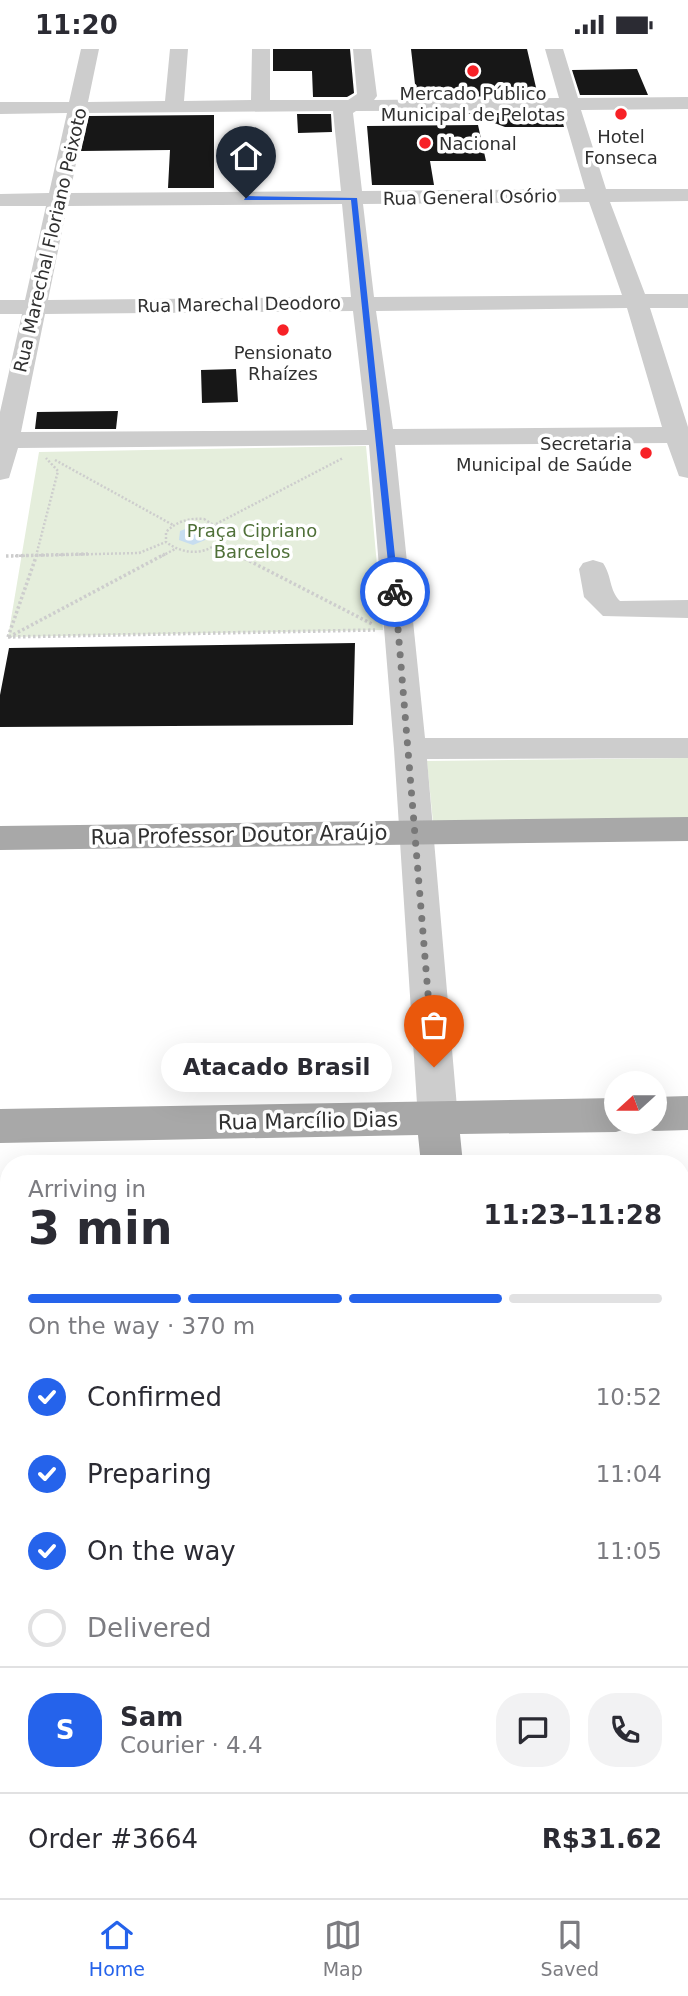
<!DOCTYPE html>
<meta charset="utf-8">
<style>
body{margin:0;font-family:"DejaVu Sans",sans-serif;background:#f2f2f3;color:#2b2b33;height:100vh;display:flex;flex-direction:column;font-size:26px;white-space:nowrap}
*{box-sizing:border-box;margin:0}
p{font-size:23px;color:#7c7c81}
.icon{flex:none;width:38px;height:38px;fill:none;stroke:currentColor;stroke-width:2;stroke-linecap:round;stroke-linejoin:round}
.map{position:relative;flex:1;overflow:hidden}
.panel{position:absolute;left:0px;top:1106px;width:690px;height:744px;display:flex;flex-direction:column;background:#fff;border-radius:28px 28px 0 0;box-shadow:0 7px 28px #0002}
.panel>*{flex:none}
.needle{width:46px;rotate:249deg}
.fabs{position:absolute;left:604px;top:1022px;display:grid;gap:14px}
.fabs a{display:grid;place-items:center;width:63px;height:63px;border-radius:50%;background:#fff;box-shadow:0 7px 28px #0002;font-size:35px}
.pin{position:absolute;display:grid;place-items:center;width:60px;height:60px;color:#fff;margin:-72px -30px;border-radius:50% 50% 50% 0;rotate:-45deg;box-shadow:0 0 7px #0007}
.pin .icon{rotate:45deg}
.courier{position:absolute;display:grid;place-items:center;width:70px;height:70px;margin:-35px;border:5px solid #2563eb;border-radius:50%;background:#fff;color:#222;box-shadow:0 2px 9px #0007}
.bubble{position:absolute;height:49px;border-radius:24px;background:#fff;box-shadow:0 7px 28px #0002;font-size:23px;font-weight:600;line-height:49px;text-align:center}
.overview em{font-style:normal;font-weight:600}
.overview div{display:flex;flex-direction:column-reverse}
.overview{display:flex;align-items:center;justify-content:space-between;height:119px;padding:0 28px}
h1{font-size:46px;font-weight:600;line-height:52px}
.bar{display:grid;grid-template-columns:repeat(4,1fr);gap:10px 7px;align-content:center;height:84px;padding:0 28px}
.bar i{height:9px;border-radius:5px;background:#e1e1e2}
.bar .on{background:#2563eb}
.bar p{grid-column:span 4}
.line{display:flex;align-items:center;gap:18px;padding:0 28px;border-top:2px solid #e1e1e2}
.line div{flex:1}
.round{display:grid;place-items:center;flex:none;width:74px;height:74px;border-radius:28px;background:#f2f2f3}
ol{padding:0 28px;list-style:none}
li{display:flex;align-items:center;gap:21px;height:77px}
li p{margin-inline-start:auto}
li .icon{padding:7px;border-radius:50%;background:#2563eb;color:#fff;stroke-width:4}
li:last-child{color:#7c7c81}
li i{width:38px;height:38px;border:4px solid #e1e1e2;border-radius:50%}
.status{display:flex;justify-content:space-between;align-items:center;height:49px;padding:0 35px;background:#fff;direction:ltr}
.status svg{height:19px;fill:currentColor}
.tabs{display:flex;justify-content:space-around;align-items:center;height:98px;border-top:2px solid #e1e1e2;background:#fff;font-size:19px;color:#7c7c81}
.tabs a{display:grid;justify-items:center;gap:4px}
.tabs .on{color:#2563eb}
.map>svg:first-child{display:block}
</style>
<div class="status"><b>11:20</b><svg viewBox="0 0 49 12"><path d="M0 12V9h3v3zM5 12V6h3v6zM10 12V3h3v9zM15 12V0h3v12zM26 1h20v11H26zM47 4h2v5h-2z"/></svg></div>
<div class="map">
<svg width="688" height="1849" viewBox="0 0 688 1849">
<rect width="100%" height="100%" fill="#fff"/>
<!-- green -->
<path fill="#e5eedc" d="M366,397l17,184 -375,7 31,-185z
M688,709v63l-255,1 -6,-61z
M9,1621v102h-9v-101z
M9,1732v109h53l-62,2v-110z"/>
<!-- water -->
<path fill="#c7ddf0" d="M193,477l15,3 2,9 -17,7 -14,-5 1,-9z"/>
<!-- building -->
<path fill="#171717" d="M273,0h77l4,44 -7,4h-34l-1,-26h-39z
M411,0h116l11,47 -113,1 -9,-4z
M637,20l11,26h-68l-8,-25z
M468,64h92l4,14h-59z
M297,65h34l1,18 -34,1z
M214,66v73h-46l2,-38 -89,1 8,-35z
M478,76l8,36h-56l4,24h-62l-5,-59z
M236,320l2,33 -36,1 -1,-33z
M118,362l-2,18h-81l2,-17z
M355,594l-2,82 -353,2v-32l9,-47z"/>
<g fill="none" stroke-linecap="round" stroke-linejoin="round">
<!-- path-far1 -->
<path stroke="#cdcdcd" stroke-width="2.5" stroke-dasharray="2 2" stroke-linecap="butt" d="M55,411l118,65
M204,470l19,12 1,5c-15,20 -39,20 -58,6v-10c11,-11 23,-14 38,-13z
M216,475l127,-66
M218,496l21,11
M11,507l128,-3 27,-11
M36,507l22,-85 -12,-13
M162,507l13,-7"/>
<!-- path -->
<path stroke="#cdcdcd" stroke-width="3.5" stroke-dasharray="2.5 2.5" stroke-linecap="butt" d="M236,505l136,70
M6,507l82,-2
M8,588l367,-7
M8,588l29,-83
M9,588l156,-83"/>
<!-- minor -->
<path fill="#cdcdcd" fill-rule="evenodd" d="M81,0h18l-11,53 77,-1 5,-52h18l-4,52 67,-1 1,-51h18v51h78l9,-6 -4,-45h18l6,47 -3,4 185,-2 -14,-49h18l15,49 110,-1v12l-107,1 25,79h82v12l-78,1 35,92h43v14h-38l38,119v51l-9,-2 -12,-33 -272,2 30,293h263v20l-261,1 31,360 -6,11 -14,5 -14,-5 -6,-11 -24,-370 -25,-304 -351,3 -9,30 -9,2v-68l22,-98h-22v-14h25l21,-94h-46v-12l49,-1 18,-80 -67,1v-12h69zM562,61l23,79 -223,2 -9,-78 3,-2zM333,62l8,80 -271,2 16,-80zM589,153l33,93 -248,2 -11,-93zM342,155l9,93 -303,3 19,-94zM627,259l35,119 -269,2 -17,-118zM353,262l14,119 -346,2 24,-118z
M593,511l10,3c9,13 6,27 17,38l68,-1v18l-85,-2 -19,-19 -5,-28 4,-6z
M0,1265h9v40h-9z"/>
<!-- major -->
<path fill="#a8a8a8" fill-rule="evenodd" d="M688,768v24l-688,9v-24z
M688,1047v34l-34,1 -15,-5 -2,-4h17v-25z
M616,1049v24h17l-2,5 -15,5 -156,2 3,30h-42l-3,-29 -418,8v-34z
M9,1508v51h-9v-50z
M474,1841h58l1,8h-58z"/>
</g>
<!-- route -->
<path fill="#2563eb" d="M246,147l111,2 42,396 -8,-2 -40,-392h-107z"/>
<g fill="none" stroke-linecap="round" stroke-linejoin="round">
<!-- done -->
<path stroke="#787878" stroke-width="7" stroke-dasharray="0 12.6" d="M395,543l39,475"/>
</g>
<!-- markers -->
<g fill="#f72126" stroke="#fff" stroke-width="2.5">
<circle cx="473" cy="22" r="7"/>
<circle cx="621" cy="65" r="7"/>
<circle cx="425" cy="94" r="7"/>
<circle cx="283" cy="281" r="7"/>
<circle cx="646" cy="404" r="7"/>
</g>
<g text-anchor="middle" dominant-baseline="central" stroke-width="7" stroke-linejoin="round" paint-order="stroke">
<!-- far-poi labels -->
<g font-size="18" fill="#303030" stroke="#fff">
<text x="473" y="44">Mercado Público<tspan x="473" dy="21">Municipal de Pelotas</tspan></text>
<text x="621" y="87">Hotel<tspan x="621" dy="21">Fonseca</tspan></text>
<text x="439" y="94" text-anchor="start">Nacional</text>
<text x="283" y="303">Pensionato<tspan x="283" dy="21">Rhaízes</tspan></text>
<text x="632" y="394" text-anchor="end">Secretaria<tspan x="632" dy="21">Municipal de Saúde</tspan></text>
</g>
<!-- far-street labels -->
<g font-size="18" fill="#303030" stroke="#fff">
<text transform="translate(470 148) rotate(-1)">Rua General Osório</text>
<text transform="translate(50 191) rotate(-77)">Rua Marechal Floriano Peixoto</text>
<text transform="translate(239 255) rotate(-1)">Rua Marechal Deodoro</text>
</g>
<!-- far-park labels -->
<g font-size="18" fill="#4f7038" stroke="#fff">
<text x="252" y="481">Praça Cipriano<tspan x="252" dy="21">Barcelos</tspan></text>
</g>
<!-- street labels -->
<g font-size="21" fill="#303030" stroke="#fff">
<text transform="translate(239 786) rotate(-1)">Rua Professor Doutor Araújo</text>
<text transform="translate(308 1072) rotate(-1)">Rua Marcílio Dias</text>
</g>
</g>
</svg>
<div class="fabs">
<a><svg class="needle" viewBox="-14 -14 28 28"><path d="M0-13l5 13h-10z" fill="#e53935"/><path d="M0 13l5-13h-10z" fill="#7c7c81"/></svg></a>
</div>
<div class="pin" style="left:434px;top:1018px;background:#ea580c"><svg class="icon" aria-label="bag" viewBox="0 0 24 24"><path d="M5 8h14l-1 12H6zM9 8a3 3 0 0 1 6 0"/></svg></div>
<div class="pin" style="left:246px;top:149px;background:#1f2937"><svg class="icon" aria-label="home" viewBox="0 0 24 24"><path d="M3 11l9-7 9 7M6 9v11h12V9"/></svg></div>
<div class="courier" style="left:395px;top:543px"><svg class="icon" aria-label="bike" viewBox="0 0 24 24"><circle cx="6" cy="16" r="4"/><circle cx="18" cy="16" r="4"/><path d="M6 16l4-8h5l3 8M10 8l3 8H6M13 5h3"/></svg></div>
<div class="bubble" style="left:161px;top:994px;width:231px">Atacado Brasil</div>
<section class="panel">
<div class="overview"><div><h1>3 min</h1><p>Arriving in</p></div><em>11:23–11:28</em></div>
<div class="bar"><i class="on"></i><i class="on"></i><i class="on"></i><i></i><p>On the way · 370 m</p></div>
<ol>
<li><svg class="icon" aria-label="check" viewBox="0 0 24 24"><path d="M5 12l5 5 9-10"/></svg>Confirmed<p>10:52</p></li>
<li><svg class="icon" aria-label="check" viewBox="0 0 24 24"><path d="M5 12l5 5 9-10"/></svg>Preparing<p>11:04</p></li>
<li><svg class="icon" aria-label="check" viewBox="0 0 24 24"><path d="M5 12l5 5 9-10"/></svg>On the way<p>11:05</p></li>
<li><i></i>Delivered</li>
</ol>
<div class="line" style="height:126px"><b class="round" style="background:#2563eb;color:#fff">S</b><div><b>Sam</b><p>Courier · 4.4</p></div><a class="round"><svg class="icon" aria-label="chat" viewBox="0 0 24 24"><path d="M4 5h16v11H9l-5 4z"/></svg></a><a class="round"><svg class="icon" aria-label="phone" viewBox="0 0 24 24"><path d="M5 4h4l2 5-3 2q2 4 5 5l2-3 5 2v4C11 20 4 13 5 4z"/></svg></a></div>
<div class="line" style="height:91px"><div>Order #3664</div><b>R$31.62</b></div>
</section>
</div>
<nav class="tabs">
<a class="on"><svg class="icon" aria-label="home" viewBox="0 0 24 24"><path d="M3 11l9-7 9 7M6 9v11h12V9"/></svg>Home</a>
<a><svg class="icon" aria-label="map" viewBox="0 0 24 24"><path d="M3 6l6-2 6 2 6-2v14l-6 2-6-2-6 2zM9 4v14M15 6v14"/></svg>Map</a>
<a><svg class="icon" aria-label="saved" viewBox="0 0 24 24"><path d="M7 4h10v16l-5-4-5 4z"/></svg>Saved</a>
</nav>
